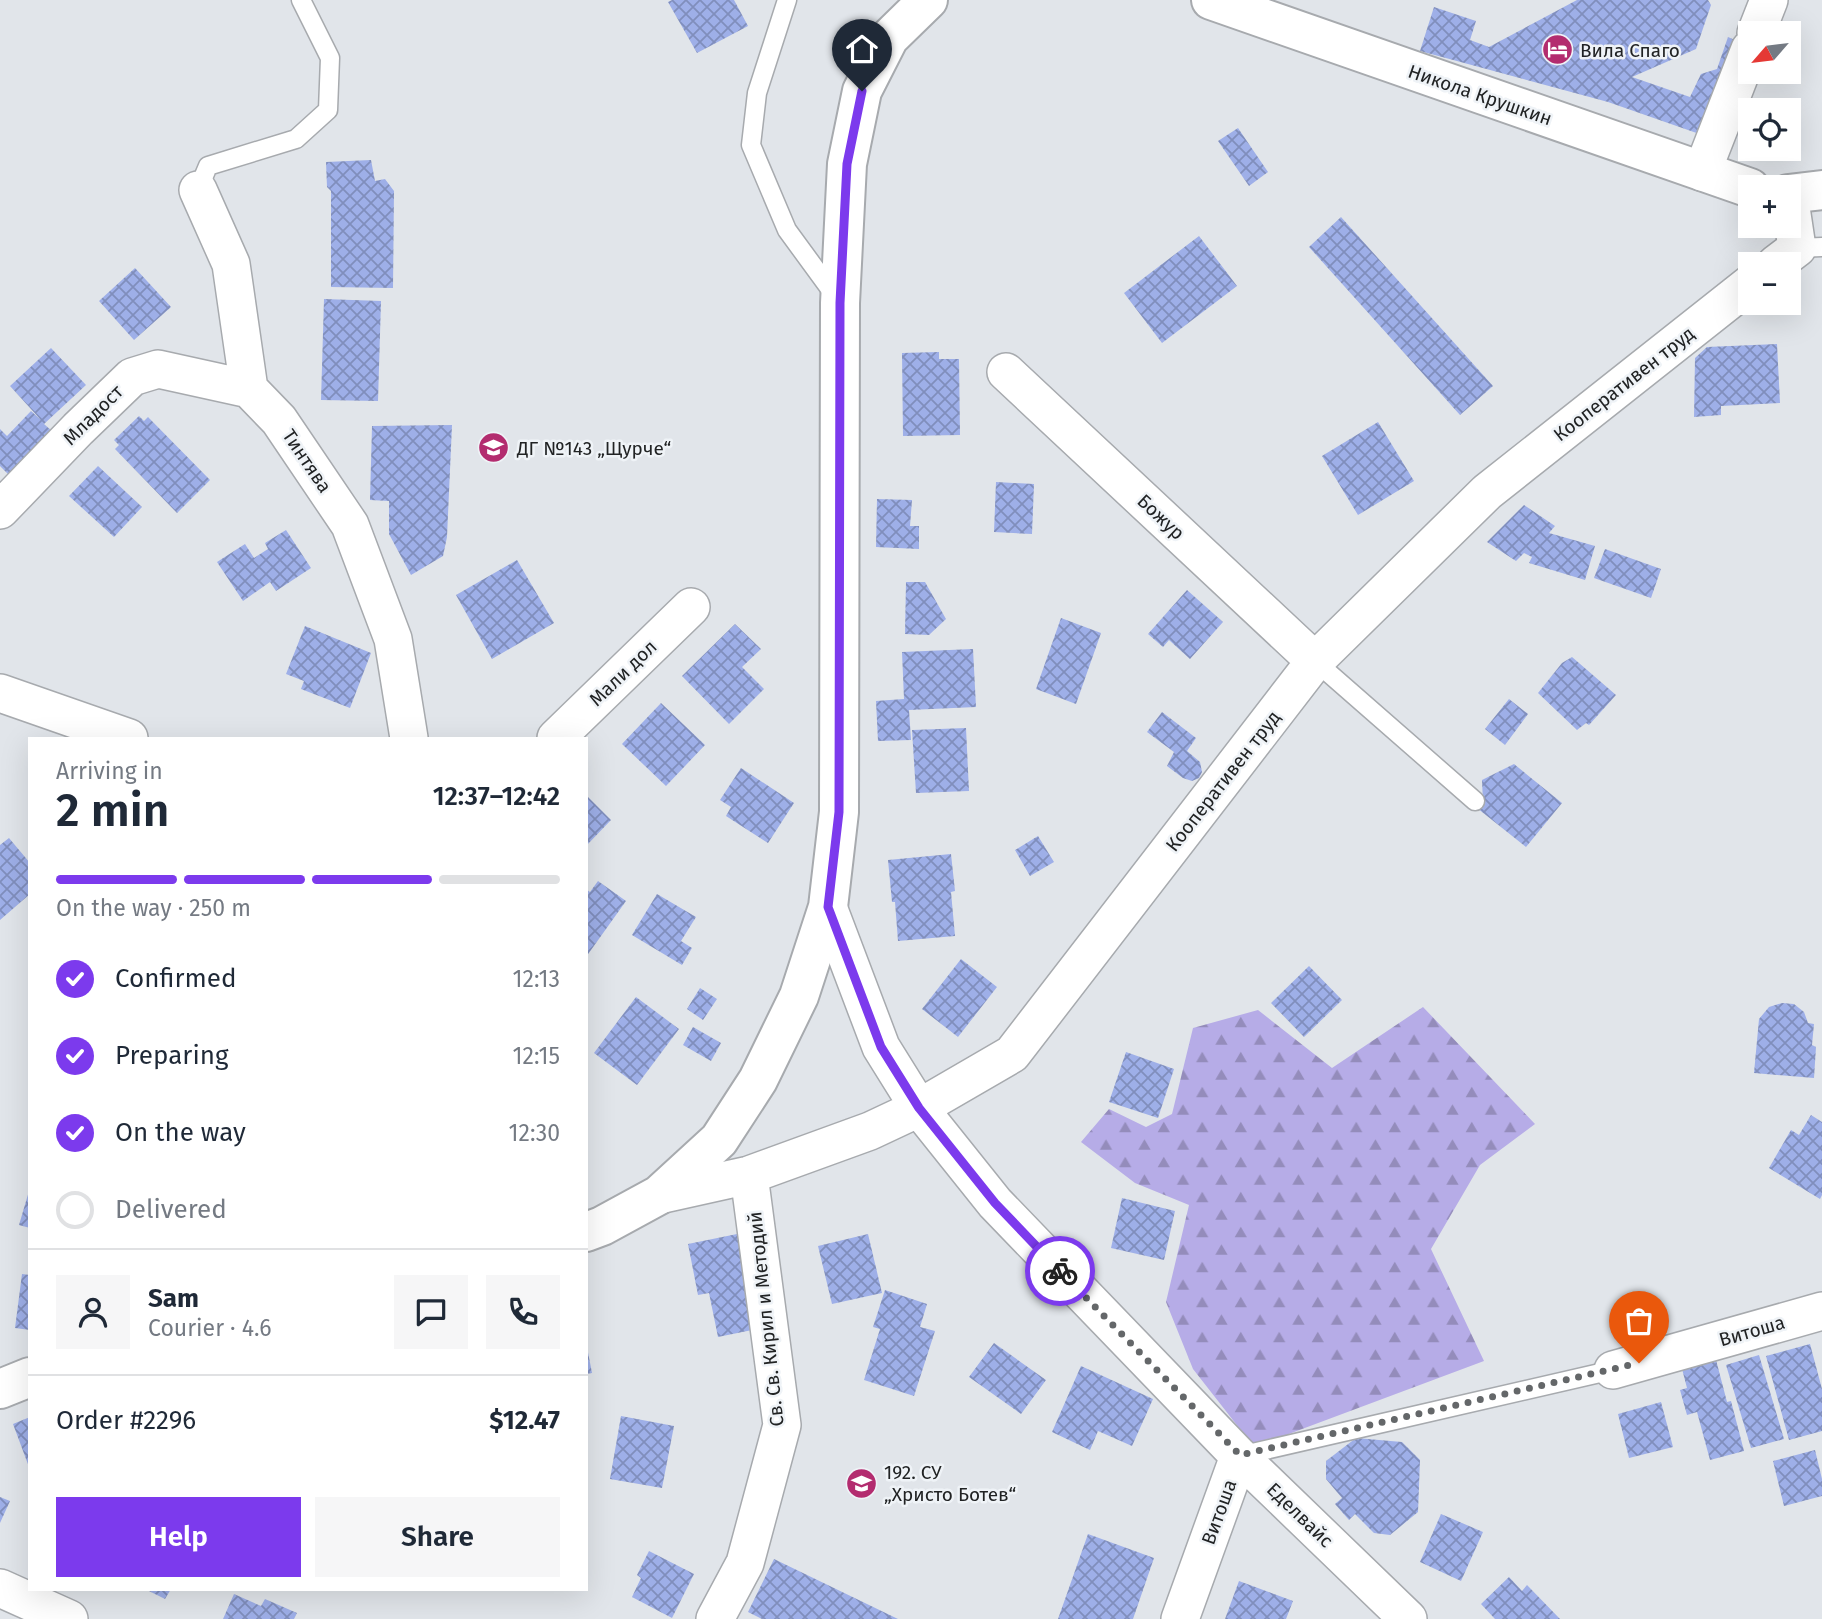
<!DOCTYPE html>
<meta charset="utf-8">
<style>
body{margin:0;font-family:"Fira Sans",sans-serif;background:#f6f6f7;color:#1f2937;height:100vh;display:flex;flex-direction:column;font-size:26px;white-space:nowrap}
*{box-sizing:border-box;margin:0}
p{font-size:23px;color:#747a83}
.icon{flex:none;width:38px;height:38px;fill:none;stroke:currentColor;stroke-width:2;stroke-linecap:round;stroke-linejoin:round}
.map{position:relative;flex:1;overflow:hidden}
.drawer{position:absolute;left:28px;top:737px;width:560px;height:854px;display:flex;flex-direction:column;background:#fff;border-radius:0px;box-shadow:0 7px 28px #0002}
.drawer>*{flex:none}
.needle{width:46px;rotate:242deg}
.buttons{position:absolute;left:1738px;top:21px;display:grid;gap:14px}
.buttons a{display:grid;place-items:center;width:63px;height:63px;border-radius:0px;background:#fff;box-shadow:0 7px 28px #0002;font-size:35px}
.pin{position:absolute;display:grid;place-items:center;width:60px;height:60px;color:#fff;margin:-72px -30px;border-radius:50% 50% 50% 0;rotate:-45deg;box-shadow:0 0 7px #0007}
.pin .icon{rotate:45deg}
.courier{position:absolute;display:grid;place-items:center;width:70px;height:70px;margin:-35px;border:5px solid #7c3aed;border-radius:50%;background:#fff;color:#222;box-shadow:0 2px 9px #0007}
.headline em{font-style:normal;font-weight:600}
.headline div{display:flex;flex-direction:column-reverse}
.headline{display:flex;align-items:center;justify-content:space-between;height:119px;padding:0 28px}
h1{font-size:46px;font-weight:600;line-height:52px}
.bar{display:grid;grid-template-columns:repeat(4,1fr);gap:10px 7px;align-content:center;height:84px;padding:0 28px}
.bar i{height:9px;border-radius:5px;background:#e0e1e3}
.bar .on{background:#7c3aed}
.bar p{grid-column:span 4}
.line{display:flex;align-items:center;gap:18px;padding:0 28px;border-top:2px solid #e0e1e3}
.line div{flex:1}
.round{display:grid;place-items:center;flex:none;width:74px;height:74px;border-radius:0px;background:#f6f6f7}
ol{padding:0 28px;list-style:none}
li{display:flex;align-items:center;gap:21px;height:77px}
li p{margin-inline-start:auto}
li .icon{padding:7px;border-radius:50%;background:#7c3aed;color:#fff;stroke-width:4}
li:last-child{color:#747a83}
li i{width:38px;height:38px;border:4px solid #e0e1e3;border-radius:50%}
.action{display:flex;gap:14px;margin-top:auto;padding:14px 28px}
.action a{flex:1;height:80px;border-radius:0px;background:#7c3aed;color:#fff;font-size:28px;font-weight:600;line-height:80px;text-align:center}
.action a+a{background:#f6f6f7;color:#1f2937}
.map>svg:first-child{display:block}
</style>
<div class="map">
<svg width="1822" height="1619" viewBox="0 0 1822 1619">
<defs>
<pattern id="forest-firs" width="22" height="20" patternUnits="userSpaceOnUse" patternTransform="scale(1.75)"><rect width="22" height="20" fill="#b6ace7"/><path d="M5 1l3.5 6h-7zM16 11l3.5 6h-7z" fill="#948cbb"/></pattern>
<pattern id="building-cross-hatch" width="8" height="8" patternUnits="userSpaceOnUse" patternTransform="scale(1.75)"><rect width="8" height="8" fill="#9eafe8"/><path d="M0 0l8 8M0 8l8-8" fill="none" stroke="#808ebc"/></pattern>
</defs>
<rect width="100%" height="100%" fill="#e1e5ea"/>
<!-- forest -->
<path fill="url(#forest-firs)" d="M1423,1007l112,117 -55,41 -49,84 53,112 -230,86 -61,-78 -27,-67 23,-97 -54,-22 -54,-41 28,-33 37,18 26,-13 21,-86 65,-18 74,58z"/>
<!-- building -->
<path fill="url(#building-cross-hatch)" d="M672,0h62l14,26 -51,27 -29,-51z
M1577,0h131l3,5 -15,44 -64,28 58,20 11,-23 16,-5 11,-32 16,7 -36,93 -100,-35 -188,-51 14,-44 42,14 -6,19 19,7z
M1238,128l30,44 -19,14 -31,-45z
M371,160l4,21 10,-2 9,12 -1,97 -62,-1v-96l-4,-4 -1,-25z
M1341,217l152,169 -33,29 -151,-168z
M1199,236l38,50 -75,57 -38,-50z
M135,268l36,39 -37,33 -35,-39z
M324,299l57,2 -3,100 -57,-1z
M1777,344l3,59 -59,3v9l-27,2 1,-59 12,-11z
M51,348l35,37 -42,39 9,8 -43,44 -10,-10v-37l7,7 24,-25 10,9 -31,-34z
M939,352v7h20l1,76 -57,1 -1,-83z
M139,416l5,5 4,-4 62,63 -33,33 -62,-64 4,-4 -5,-5z
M1378,422l36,59 -56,34 -36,-59z
M452,425l-5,112 -4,19 -32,19 -22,-41v-33l-19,-1 2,-74z
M98,466l44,41 -28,30 -45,-41z
M996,482l38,2 -2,50 -38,-2z
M877,499l35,1 -2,26h9v23l-43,-2z
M1524,505l31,21 -6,7 46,13 -10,34 -56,-17 3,-6 -8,-4 -8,8 -29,-19z
M286,530l25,38 -35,23 -6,-9 -27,19 -26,-39 28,-18 9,14 14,-9 -3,-6z
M1605,549l56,20 -10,29 -57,-20z
M517,560l37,63 -62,36 -36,-64z
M906,582h19l21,37 -17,16 -24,-1z
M1187,590l36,32 -33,37 -21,-19 -6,7 -15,-13z
M1061,618l40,15 -25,71 -40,-15z
M735,624l26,25 -19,18 22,22 -35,35 -47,-48z
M305,626l66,27 -21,55 -49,-19 3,-8 -18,-7z
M973,649l3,58 -67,3 2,30 -33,1 -2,-40 28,-2 -2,-47z
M1572,657l44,38 -27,30 -3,-2 -9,7 -39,-37 24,-30z
M1509,699l19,15 -23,31 -20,-16z
M661,703l44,42 -39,41 -44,-42z
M1162,712l34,26 -9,13 13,11 2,10 -3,6 -7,3 -9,-3 -16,-12 7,-14 -27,-20z
M966,728l3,63 -53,2 -4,-63z
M1514,764l48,39 -36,44 -49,-39 6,-5 -1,-23z
M741,768l53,35 -26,40 -42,-27 5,-9 -11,-7z
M586,795l25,25 -25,26z
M1038,836l16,26 -24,14 -15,-26z
M9,838l21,25v31l-30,26v-75z
M951,854l4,37 -4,1 4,44 -57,5 -3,-39h-3l-4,-42z
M598,881l28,20 -40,56v-68l4,3z
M657,894l39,23 -15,24 11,7 -10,17 -50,-30z
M961,959l36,28 -39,50 -36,-28z
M1309,966l33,34 -38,37 -33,-34z
M700,988l17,11 -14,21 -16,-11z
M636,997l43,32 -42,56 -43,-32z
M1782,1003l12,1 10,8 4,11 6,1 -2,21 4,2 -2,31 -60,-5 5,-54 10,-12z
M693,1027l28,16 -10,18 -28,-16z
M1126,1052l48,17 -16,49 -49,-16z
M1811,1115l11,7v73l-2,4 -51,-31 22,-38 8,5z
M29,1191h1v37l-11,-3z
M1122,1198l53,13 -11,49 -53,-12z
M737,1234l20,95 -39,8 -9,-44 -11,2 -10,-51z
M868,1234l14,59 -50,11 -14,-58z
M22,1274l8,1v55l-15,-2z
M885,1290l42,14 -7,23 15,4 -21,65 -50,-16 16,-51 -7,-2z
M586,1342l6,31 -6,1z
M994,1343l52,37 -25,34 -52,-37z
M1810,1344l12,45v42l-33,9 -23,-84z
M1759,1355l25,84 -33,9 -25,-83z
M1715,1356l12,46 4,-1 13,50 -34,9 -13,-48 -10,3 -7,-25 7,-2 -6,-23z
M1081,1366l72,33 -21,47 -34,-15 -8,19 -38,-18z
M1661,1402l12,45 -44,11 -11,-44z
M621,1416l53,10 -12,62 -52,-9z
M30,1417v50h-1l-16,-43z
M1356,1438l46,4 18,18 -2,52 -28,23 -16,-2 -19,-19 -6,6 -14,-16 7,-6 -16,-19v-18z
M1815,1450l7,29v17l-38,10 -11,-45z
M0,1497l10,4 -10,22z
M1441,1514l42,18 -22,49 -41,-19z
M1088,1534l66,24 -21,61h-75z
M649,1551l45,23 -22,44 -40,-21 9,-19 -4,-3z
M774,1559l124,60h-136l-14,-7z
M1509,1577l13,14 5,-6 33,34h-65l-14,-15z
M1239,1581l54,20 -7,18h-61z
M145,1589h26l-6,10z
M234,1594l27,12 4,-7 32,14 -3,6h-71z"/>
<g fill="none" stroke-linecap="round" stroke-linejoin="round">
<defs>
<path id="lane" d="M787,0l-30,93 -6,52 36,85 49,67
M198,190l10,-24 88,-27 32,-29 2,-52 -29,-58
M1797,248l25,-1
M1315,661l160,140
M1239,1456l374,-86"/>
<path id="street" d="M1756,33l13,-33
M1702,172l48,-123
M198,190l33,74 18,125 30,31 71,105 43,114 16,99
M1776,264l21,-16 -8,-54
M1006,372l309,289
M0,510l78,-81 54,-52 26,-8 91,20
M0,693l129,45
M556,738l135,-131
M828,907l53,140 38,61 76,95 244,253 169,163
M659,1195l90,-20 121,-44 49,-23 93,-54 303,-393 172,-169 263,-208
M1613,1370l209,-59
M0,1588l69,31
M715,1619l30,-56 37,-138 -33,-250
M1180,1619l59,-163"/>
<path id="secondary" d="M1211,0l539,188
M1788,194l34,-4
M586,1232l16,-6 57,-31 60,-55 39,-60 41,-84 29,-89 11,-95 1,-509 7,-139 15,-73 27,-53 39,-38
M0,1389l30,-12"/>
</defs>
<!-- lane casing -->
<use href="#lane" stroke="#a7aaae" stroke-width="21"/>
<!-- street casing -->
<use href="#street" stroke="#a7aaae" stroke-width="40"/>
<!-- secondary casing -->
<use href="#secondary" stroke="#a7aaae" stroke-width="42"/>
<!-- lane -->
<use href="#lane" stroke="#fff" stroke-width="18"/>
<!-- street -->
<use href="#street" stroke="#fff" stroke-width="37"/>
<!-- secondary -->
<use href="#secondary" stroke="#fff" stroke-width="38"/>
</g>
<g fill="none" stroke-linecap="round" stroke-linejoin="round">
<!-- done -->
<path stroke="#646769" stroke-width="7" stroke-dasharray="0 12.6" d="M1060,1271l180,184 399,-92"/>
<!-- route -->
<path stroke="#7c3aed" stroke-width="9" d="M862,91l-15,73 -7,139 -1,509 -11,95 53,140 38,61 76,95 65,68"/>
</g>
<!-- icons -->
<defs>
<symbol id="hotel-disc" viewBox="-11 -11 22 22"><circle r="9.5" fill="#b32c6f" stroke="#eff3f7"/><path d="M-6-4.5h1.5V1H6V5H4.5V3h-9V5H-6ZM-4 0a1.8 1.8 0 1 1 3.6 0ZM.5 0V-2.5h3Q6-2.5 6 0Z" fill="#fff"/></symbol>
<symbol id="school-disc" viewBox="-11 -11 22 22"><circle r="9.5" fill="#b32c6f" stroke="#eff3f7"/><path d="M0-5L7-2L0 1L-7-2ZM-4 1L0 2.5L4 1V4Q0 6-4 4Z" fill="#fff"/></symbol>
</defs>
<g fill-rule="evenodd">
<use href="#hotel-disc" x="1540" y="32" width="35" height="35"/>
<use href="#school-disc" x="476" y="430" width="35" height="35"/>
<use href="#school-disc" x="844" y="1466" width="35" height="35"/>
</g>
<g text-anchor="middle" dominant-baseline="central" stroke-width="5" stroke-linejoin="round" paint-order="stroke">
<!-- poi labels -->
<g font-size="19" fill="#212324" stroke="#eff3f7" text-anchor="start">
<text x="1580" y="50">Вила Спаго</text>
<text x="517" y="448">ДГ №143 „Щурче“</text>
<text x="884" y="1472">192. СУ<tspan x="884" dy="22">„Христо Ботев“</tspan></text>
</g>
<!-- street labels -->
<g font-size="19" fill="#212324" stroke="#eff3f7">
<text transform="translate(1480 95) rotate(19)">Никола Крушкин</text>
<text transform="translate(1624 384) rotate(-38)">Кооперативен труд</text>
<text transform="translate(93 415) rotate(-45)">Младост</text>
<text transform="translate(307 461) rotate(56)">Тинтява</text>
<text transform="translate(1161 517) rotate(43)">Божур</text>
<text transform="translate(623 673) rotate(-44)">Мали дол</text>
<text transform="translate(1223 781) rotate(-52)">Кооперативен труд</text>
<text transform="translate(766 1319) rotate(-96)">Св. Св. Кирил и Методий</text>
<text transform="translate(1752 1331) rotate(-16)">Витоша</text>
<text transform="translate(1219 1512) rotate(-70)">Витоша</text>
<text transform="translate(1300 1515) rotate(44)">Еделвайс</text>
</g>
</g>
</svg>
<div class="buttons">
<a><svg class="needle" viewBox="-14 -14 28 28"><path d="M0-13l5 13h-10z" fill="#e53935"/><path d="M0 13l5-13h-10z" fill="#747a83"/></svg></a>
<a><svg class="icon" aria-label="locate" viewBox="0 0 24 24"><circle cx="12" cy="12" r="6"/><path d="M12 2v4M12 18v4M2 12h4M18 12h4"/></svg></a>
<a>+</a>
<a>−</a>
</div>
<div class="pin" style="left:1639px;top:1363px;background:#ea580c"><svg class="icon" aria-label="bag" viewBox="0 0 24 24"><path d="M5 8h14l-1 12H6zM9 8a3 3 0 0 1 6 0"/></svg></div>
<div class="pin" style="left:862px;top:91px;background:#1f2937"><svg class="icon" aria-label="home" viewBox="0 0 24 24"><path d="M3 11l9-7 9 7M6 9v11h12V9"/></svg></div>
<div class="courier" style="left:1060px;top:1271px"><svg class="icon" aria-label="bike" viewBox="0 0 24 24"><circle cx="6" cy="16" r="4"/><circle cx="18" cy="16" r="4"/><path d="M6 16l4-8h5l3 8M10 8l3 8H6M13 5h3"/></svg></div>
<section class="drawer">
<div class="headline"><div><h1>2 min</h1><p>Arriving in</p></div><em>12:37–12:42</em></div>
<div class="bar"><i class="on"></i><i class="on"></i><i class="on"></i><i></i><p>On the way · 250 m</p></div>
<ol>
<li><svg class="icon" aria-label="check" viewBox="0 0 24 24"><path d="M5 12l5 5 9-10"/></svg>Confirmed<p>12:13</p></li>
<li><svg class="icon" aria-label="check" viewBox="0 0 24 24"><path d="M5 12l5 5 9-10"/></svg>Preparing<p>12:15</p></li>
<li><svg class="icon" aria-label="check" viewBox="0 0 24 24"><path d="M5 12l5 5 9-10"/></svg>On the way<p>12:30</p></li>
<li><i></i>Delivered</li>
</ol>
<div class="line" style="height:126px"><a class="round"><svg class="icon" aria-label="person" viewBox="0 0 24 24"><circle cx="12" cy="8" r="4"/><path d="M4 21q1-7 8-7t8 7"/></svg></a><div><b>Sam</b><p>Courier · 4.6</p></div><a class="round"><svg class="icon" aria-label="chat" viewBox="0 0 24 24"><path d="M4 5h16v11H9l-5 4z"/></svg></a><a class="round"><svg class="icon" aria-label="phone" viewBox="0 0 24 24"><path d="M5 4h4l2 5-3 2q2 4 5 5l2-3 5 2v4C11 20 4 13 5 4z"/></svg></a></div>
<div class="line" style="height:91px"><div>Order #2296</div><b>$12.47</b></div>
<div class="action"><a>Help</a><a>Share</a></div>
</section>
</div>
